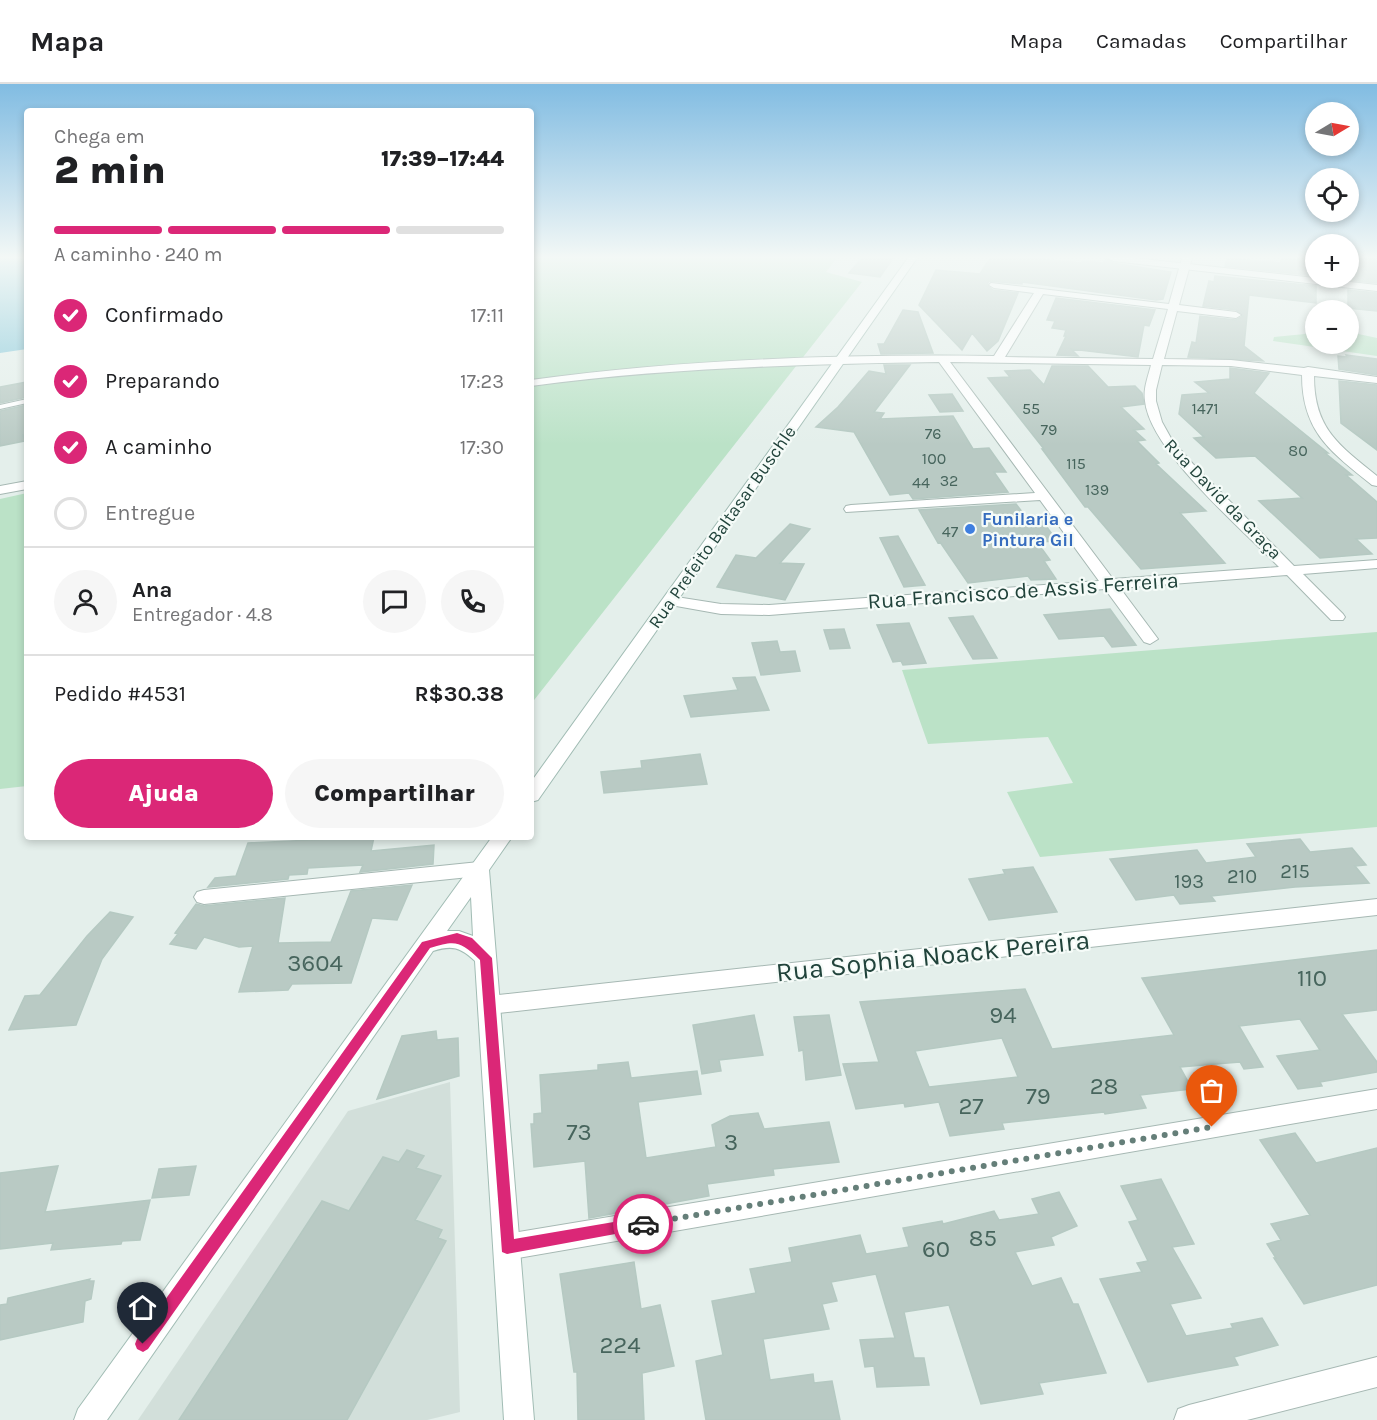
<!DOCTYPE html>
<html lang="pt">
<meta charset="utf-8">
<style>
body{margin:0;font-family:Karla,sans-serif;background:#f6f6f6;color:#202124;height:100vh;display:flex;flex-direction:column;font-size:22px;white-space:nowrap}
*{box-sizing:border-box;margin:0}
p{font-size:20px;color:#757577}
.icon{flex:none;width:33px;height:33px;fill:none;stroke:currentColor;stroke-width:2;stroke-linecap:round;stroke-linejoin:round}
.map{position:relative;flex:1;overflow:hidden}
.panel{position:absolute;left:24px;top:24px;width:510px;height:732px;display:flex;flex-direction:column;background:#fff;border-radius:6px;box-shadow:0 3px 9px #0003}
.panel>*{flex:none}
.needle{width:39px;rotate:80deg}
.buttons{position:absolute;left:1305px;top:18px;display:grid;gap:12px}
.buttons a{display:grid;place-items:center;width:54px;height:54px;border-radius:50%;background:#fff;box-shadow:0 3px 9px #0003;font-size:30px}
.pin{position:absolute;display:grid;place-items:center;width:51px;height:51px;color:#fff;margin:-62px -26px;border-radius:50% 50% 50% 0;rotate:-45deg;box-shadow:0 0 6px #0007}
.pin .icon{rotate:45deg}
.courier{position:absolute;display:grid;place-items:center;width:60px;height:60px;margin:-30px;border:4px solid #db2777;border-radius:50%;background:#fff;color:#222;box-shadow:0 2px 8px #0007}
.head em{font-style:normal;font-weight:800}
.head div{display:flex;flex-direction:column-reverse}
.head{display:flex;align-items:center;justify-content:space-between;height:102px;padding:0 30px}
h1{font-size:39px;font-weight:800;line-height:45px}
.bar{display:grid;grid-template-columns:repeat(4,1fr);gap:9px 6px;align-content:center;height:72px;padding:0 30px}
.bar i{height:8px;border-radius:4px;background:#e0e0e0}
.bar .active{background:#db2777}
.bar p{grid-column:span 4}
.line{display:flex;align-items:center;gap:15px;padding:0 30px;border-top:2px solid #e0e0e0}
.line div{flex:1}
.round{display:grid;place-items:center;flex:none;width:63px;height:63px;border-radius:32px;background:#f6f6f6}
ol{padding:0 30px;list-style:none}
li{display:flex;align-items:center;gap:18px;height:66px}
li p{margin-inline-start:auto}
li .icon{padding:6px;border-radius:50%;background:#db2777;color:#fff;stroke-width:4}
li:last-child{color:#757577}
li i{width:33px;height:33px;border:3px solid #e0e0e0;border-radius:50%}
.cta{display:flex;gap:12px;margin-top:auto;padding:12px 30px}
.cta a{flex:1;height:69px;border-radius:36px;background:#db2777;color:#fff;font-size:24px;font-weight:800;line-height:69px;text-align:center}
.cta a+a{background:#f6f6f6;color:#202124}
header{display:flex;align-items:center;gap:36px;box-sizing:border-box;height:84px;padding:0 30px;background:#fff;border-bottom:2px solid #e0e0e0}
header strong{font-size:28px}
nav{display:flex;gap:33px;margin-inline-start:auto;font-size:21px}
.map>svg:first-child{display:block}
</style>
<header>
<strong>Mapa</strong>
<nav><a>Mapa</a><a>Camadas</a><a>Compartilhar</a></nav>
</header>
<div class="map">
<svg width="1377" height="1336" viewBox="0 0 1377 1336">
<rect width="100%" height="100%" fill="#e4efeb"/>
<!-- built -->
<path fill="#d2dfda" d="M450,998l10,330 -33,8h-289l210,-309z"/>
<!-- green -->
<path fill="#bbe2c7" d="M531,174h306l-11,14 36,10 -331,422z
M1349,248l28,6v18l-104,-15 1,-4 41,-4 1,11h32z
M27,409v293l-27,3v-290z
M1377,548v195l-337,30 -33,-65 66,-9 -25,-46 -120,7 -26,-74z"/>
<!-- water -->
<path fill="#87c8d9" d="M0,174h27v91l-27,4z"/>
<!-- building -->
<path fill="#b9cac4" stroke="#b5c9c2" stroke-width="1.5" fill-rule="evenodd" d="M862,174h31l-13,19 -31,-4z
M990,174h42l49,5 1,-2 22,2 2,-5 7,5 58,9 -8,27 -7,1 -134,-18v2l-33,-3 -2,4 6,5 25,3 -20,48 -11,10 -15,-18 -10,17 -43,-45 17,-35 44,4z
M1227,174l54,5 1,-5 34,4v14l-91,-10z
M1350,174h27v25l-29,-3v-13h3z
M1215,192l101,10v17l-67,-8 -5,51 19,15 -75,-4 4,-15 4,1 4,-27 36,4 7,-4 -7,-6 -33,-4 6,-25 5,1z
M1348,206l29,3v18l-29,-3z
M1056,214l99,12 -6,16 -5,-1 -6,32 -67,-8 7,7 -21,-1 9,-19h-2l2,-6 -14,-2 3,-7 -8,-1z
M903,226l15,2 15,41 -52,1 -3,-10h6z
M1346,271l31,4v16l-38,-6 -1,-13 9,1z
M884,281h26l-36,47 10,1 -4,6 73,-3 20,33 16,-1 17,24h-12l14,20 -95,7 -4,-6 -19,2 -36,-63 -38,-5 22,-20 31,-36 17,3z
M1052,282h36l20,21 27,-1 7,7 2,11 -23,3 23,22 -10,1 11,10 -8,1 22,22 -3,1 50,47 -26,2 45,50 -84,6 -53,-62h-3l-43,-58h2l-56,-71 22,-1 -5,-6 25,-1 14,15z
M1230,284l39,5 -15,20 74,60h-3l27,22h-6l31,27v36l-21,1 16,15 -52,4 -61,-57 43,-3 -47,-42 -39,2 -22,-20 10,-1 -25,-23 3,-19 27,-2 -14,-11 35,-3z
M1339,297l38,4v65l-36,-27z
M27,298v15l-27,6v-16z
M952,310l11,17 -23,1 -11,-17z
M27,321v30h-4l2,6 -25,5v-35z
M1016,420l10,13 13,-1 18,25 -20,1 13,18 -6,1 12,18 -25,1 -3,-4 -60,7 -28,-41 -2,1 -19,-33z
M790,440l20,5 -30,34 24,1 -19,36 -68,-13 19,-32 20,3z
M898,452l27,49 -21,2 -24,-49z
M1110,525l26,36 -24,2 -8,-11 -45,3 -15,-24z
M973,532l24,42 -24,1 -24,-41z
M909,539l17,40 -23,2 -2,-4 -8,1 -16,-37z
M844,545l6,19 -20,1 -6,-19z
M777,557l3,11 15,-1 5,20 -39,4 -9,-32z
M755,593l14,33 -78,7 -7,-21 54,-6 -5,-12z
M700,670l7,30 -103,9 -3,-21 41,-4 -1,-7z
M374,753l-3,14 63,-6 -1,19 -73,8 3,-7 -55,3 -1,6 -18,1 -1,4 -80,8 7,-9 21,-2 12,-33z
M1300,755l10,13 42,-4 14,17 -11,1 14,17 -74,4 -84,9 4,5 -35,3 -6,-9 -38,5 -26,-41 87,-9 9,13 50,-6 -9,-13z
M1033,783l24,45 -68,8 -20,-41 36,-5 -2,-4z
M412,801l-15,35 -25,-2 -21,65 -59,1 -4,6 -49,2 14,-46 -14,1 -35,-10 -8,12 -26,-5 8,-10 -3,-1 21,-29 8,2 81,-8 -7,45 53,-1 20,-51z
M110,828l23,5 -31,42 -26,66 -67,5 16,-34 15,-1 47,-59z
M1377,866v60l-35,4 35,48v10l-57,10 2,4 -24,3 -21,-33 43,-6 -20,-31 -61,7 24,41 -19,2 -4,-7 -60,5 12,22 -52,6 6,13 -41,6 -1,-2 -102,11 2,6 -54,7 -11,-34 -34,5 -1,-4 -48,6 -13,-45 36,-2 -19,-60 165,-13 27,60 122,-14 -32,-57zM1002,954l16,39 -89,10 -14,-36z
M754,931l9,40 -44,5 2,11 -19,3 -9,-49z
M829,931l12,60 -35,5 -3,-30 -4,1 -5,-34z
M436,947l1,9 21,-2 1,38 -82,23 25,-63z
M628,978l3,16 66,-7 4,23 -63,8 8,56 70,-11 -4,-22 18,-9 28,-3 6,16 65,-7 10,40 -66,7 1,6 -67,9 2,12 -120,22 -4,-57 -51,6 -3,-43h3v-10l8,-1 -2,-38 58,-5v-5z
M1295,1049l21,30 61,-15v137l-73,19 -30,-46h2l-9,-14 14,-4 -10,-16 39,-9 -50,-75z
M407,1066l17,6 -8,12 25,8 -26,44 27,10 -4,8 8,3 -99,179h-168l143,-219 27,10 34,-54 16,5z
M58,1082l-13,46 105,-12 -10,40 -18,1 -1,3 -70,6 2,-7 -53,6v-76z
M196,1082l-7,29 -37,3 7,-29z
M1161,1095l33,65 -22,3 29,51 -31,6 16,32 47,-8 -2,-4 31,-6 16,27 -44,12 4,8 -90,17 -48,-103 42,-7 -5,-9 11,-2 -19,-39 9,-2 -17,-34z
M1059,1108l18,34 -26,11 3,8 -39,7 17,34 29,-8 12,26h5l28,69 -67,10 4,11 -62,10 -32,-99 -45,7 10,46h10l5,27 -52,2 -3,-21 -9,1 -5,-27 35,-2 -19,-64 -45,8 6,19 -15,3 7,25 -66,10 7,41 43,-6 1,9 18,-2 8,39h-134l-10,-59 27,-6 -11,-54 44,-8 -6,-24 42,-7 -3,-14 71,-13 6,19 43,-7 -6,-19 39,-7 1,3 51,-13 5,9 40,-6 -7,-15z
M634,1178l7,47 19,-4 14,61 -32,7 2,47h-66l-1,-48h-3l-14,-98z
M90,1195l-1,2h5l-3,18 -6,2 -2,21 -83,18v-35l7,-1 1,-6z"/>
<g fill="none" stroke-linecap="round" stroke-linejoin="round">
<defs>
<path id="service" d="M27,315v4l-27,6v-4z"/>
<path id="minor" d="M1182,174h10l-13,47 57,7 5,3 -5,3 -59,-7 -13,48 67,1 73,8 4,-1 69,10v6l-63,-7c0,53 25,69 63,100v10l-5,-1c-41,-33 -70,-53 -70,-110l-71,-9 -69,-1 -6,25v11l6,21 10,18 21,24 101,102 83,-6v8l-74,6 40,40 2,3 -2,3h-12l-44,-45 -167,13 38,51 -8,5 -6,-2 -39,-53 -336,26 -48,-1 -56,-10 -3,-3 3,-3 5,-2 51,8 48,1 330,-24 -59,-81 -194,12 -2,-3 2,-3 5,-1 184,-12 -96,-131c-136,2 -273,6 -408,24v-6c153,-21 309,-26 463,-24l40,-63 -40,-5 -5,-3 2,-2 178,21zM1043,210l125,15 -15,50 -148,-2zM950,278l201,3c-3,12 -8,24 -6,36 5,50 98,129 134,166l-166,12z
M27,397v8l-27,5v-8z
M479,778l7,2 3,5 -3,5 -7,2 -275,28 -7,-2 -3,-5 3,-5 7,-2z
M1377,815v16l-888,99 -8,-3 -3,-6 3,-6 8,-3z
M1377,1005v20l-870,151 -10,-4 -3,-9 3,-9 10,-4z
M1377,1273v30l-130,33h-73l4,-11 11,-4z"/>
<path id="tertiary" d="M1108,174h26l243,27v6l-264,-30z"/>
<path id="secondary" d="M908,174h9l-379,542 -7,2v-20z
M492,753h20l-23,33 45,550h-30l-29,-459c-15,-14 -23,-16 -42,-10l-326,469h-33l4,-11zM471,813l2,39 -14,-5h-12z"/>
</defs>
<!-- service casing -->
<use href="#service" stroke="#a6b8b3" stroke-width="2"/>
<!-- minor casing -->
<use href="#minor" stroke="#a6b8b3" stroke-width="2"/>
<!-- tertiary casing -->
<use href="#tertiary" stroke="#a6b8b3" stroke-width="2"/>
<!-- secondary casing -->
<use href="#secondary" stroke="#a1bcb4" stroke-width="2"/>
<!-- service -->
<use href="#service" fill="#fff" fill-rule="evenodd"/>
<!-- minor -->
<use href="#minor" fill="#fff" fill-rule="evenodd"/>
<!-- tertiary -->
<use href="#tertiary" fill="#fff" fill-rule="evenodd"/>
<!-- secondary -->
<use href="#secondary" fill="#fff" fill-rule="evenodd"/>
</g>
<!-- sky -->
<linearGradient id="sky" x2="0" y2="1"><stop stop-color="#81bce2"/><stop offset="0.48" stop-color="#f3f8f6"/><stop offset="1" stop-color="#f3f8f6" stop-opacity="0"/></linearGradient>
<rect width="1377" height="361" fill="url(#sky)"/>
<!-- route -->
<path fill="#db2777" d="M457,849l15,5 20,20 22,281 129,-22 5,2 2,5 -2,4 -141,26 -5,-2 -22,-292c-20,-19 -24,-20 -50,-12l-282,401 -5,3 -6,-3 -2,-5 2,-5 285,-397z"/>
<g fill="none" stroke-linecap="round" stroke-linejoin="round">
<!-- done -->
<path stroke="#657f79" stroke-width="6" stroke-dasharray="0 10.8" d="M643,1140l569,-97"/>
</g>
<!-- markers -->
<circle fill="#3f7fe0" stroke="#f5fbf8" stroke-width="2" cx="970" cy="445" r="6"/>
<g text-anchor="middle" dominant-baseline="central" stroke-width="4.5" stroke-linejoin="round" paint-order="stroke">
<!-- far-number labels -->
<g font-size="16" fill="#47655d">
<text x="1031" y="324">55</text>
<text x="1205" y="324">1471</text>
<text x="1049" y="345">79</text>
<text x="933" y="349">76</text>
<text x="1298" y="366">80</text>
<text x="934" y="374">100</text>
<text x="1076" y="379">115</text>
<text x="949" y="396">32</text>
<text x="921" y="398">44</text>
<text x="1097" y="405">139</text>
<text x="950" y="447">47</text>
</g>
<!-- far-street labels -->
<g font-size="18" fill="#21433b" stroke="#f5fbf8">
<text transform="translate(1223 415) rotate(46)">Rua David da Graça</text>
<text transform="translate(722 443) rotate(-55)">Rua Prefeito Baltasar Buschle</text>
</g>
<!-- far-shop labels -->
<g font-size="18" font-weight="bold" fill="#366cbe" stroke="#f5fbf8" text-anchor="start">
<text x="982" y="435">Funilaria e<tspan x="982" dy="21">Pintura Gil</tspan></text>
</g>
<!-- number labels -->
<g font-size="20" fill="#47655d">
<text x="1295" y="787">215</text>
<text x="1242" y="792">210</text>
<text x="1189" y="797">193</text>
</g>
<!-- street labels -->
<g font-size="22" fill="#21433b" stroke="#f5fbf8">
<text transform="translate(1023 507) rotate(-4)">Rua Francisco de Assis Ferreira</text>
</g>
<!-- near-number labels -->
<g font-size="24" fill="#47655d">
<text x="315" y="879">3604</text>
<text x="1312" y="894">110</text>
<text x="1003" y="931">94</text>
<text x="1104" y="1002">28</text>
<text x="1038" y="1012">79</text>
<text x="971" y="1022">27</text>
<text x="579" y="1048">73</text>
<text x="731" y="1058">3</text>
<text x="983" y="1154">85</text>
<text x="936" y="1165">60</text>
<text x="620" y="1261">224</text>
</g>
<!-- near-street labels -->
<g font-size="27" fill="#21433b" stroke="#f5fbf8">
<text transform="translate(933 872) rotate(-6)">Rua Sophia Noack Pereira</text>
</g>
</g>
</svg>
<div class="buttons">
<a><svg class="needle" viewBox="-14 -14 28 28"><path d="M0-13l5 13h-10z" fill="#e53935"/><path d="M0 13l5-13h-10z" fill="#757577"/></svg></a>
<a><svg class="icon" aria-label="locate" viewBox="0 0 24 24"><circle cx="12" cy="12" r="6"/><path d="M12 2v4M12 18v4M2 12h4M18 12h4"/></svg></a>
<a>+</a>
<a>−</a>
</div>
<div class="pin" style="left:1212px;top:1043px;background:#ea580c"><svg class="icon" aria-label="bag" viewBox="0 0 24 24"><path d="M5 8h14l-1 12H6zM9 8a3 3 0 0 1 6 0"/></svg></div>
<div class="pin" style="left:143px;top:1260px;background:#1f2937"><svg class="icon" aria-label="home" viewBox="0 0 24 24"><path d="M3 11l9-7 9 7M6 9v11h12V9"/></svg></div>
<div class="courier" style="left:643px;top:1140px"><svg class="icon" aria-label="car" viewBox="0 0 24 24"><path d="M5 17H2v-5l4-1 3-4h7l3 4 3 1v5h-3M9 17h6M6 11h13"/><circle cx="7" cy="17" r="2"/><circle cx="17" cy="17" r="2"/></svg></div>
<section class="panel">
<div class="head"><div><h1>2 min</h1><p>Chega em</p></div><em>17:39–17:44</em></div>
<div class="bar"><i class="active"></i><i class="active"></i><i class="active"></i><i></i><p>A caminho · 240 m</p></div>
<ol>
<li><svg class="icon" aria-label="check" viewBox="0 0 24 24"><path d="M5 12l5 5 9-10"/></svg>Confirmado<p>17:11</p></li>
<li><svg class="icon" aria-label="check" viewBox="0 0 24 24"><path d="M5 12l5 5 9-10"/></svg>Preparando<p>17:23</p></li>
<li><svg class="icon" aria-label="check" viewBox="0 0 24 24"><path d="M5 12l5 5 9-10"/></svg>A caminho<p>17:30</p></li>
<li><i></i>Entregue</li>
</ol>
<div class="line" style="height:108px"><a class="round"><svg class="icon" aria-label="person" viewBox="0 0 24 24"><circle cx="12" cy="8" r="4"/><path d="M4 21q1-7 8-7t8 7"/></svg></a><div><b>Ana</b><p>Entregador · 4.8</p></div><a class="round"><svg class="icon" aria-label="chat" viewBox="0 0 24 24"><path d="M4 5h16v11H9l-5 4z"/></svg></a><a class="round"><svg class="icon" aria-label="phone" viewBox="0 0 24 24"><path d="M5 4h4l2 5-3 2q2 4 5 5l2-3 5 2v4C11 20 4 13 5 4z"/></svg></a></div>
<div class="line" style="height:78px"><div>Pedido #4531</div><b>R$30.38</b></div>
<div class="cta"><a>Ajuda</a><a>Compartilhar</a></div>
</section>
</div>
